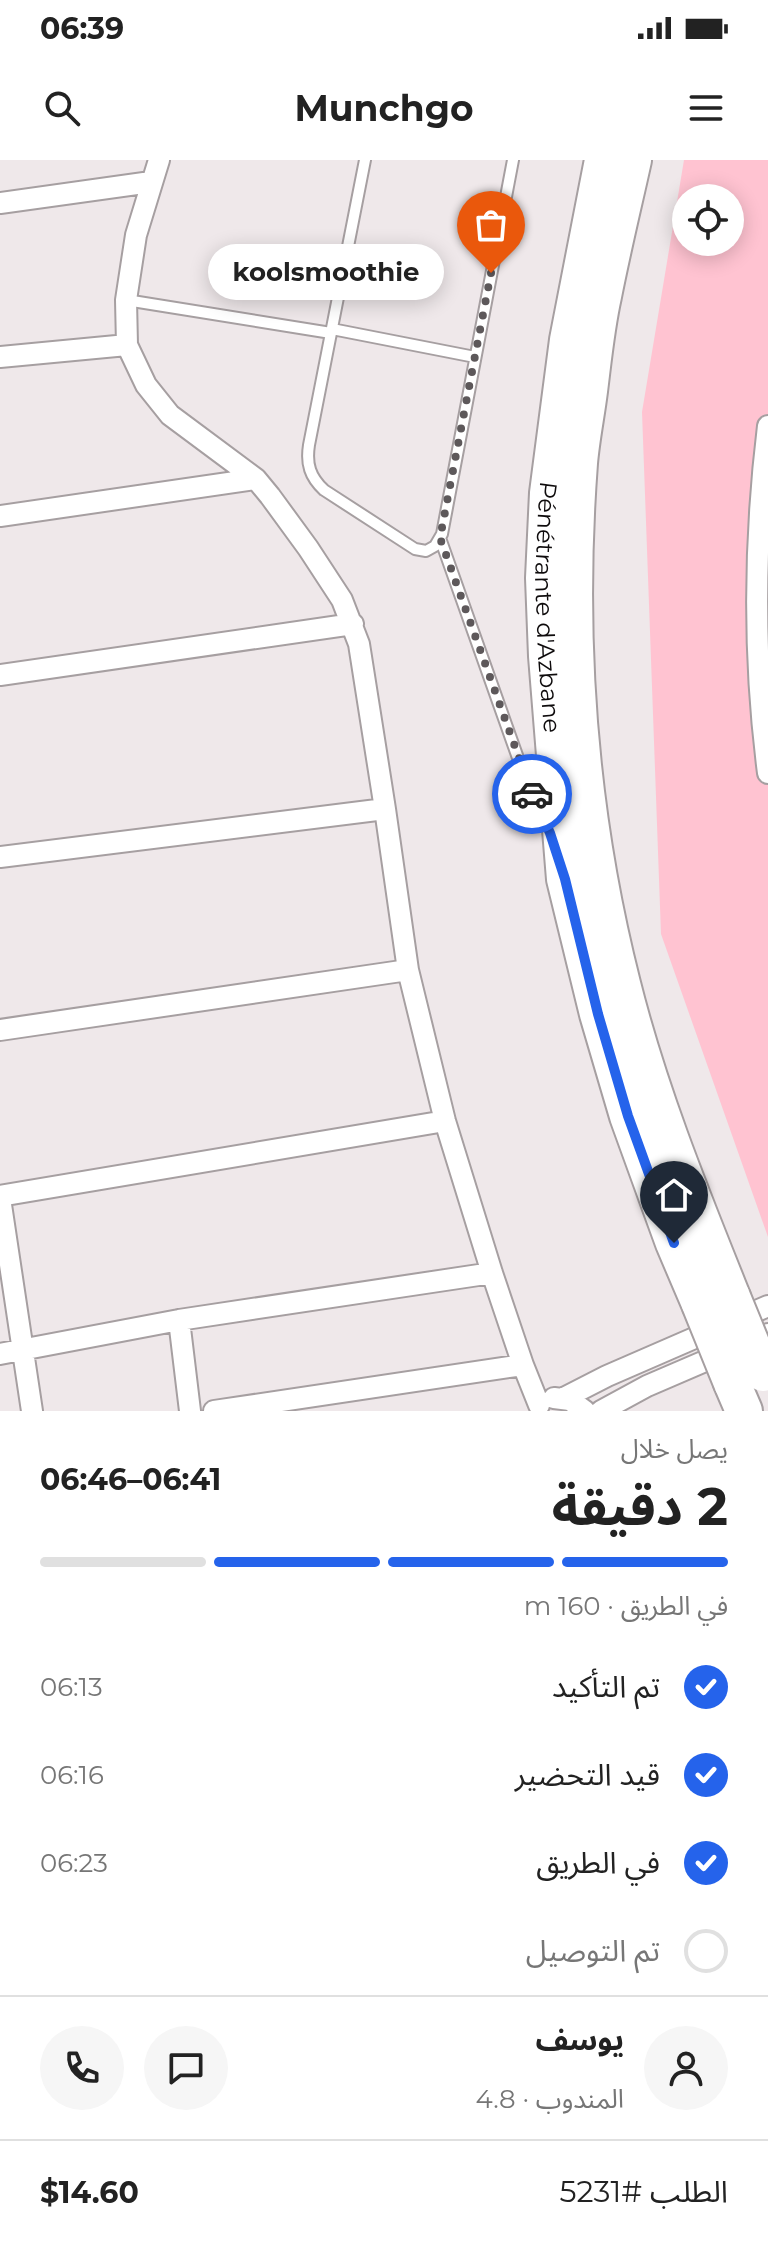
<!DOCTYPE html>
<html lang="ar">
<meta charset="utf-8">
<style>
body{margin:0;font-family:Montserrat,"Noto Sans Arabic",sans-serif;background:#f6f6f6;color:#222;direction:rtl;height:100vh;display:flex;flex-direction:column;font-size:30px;white-space:nowrap}
*{box-sizing:border-box;margin:0}
p{font-size:26px;color:#767676}
.icon{flex:none;width:44px;height:44px;fill:none;stroke:currentColor;stroke-width:2;stroke-linecap:round;stroke-linejoin:round}
.map{position:relative;height:1251px;overflow:hidden;direction:ltr}
.details{display:flex;flex-direction:column;background:#fff;flex:1}
.details>*{flex:none}
.fabs{position:absolute;left:672px;top:24px;display:grid;gap:16px}
.fabs a{display:grid;place-items:center;width:72px;height:72px;border-radius:50%;background:#fff;box-shadow:0 4px 20px #0003;font-size:40px}
.pin{position:absolute;display:grid;place-items:center;width:68px;height:68px;color:#fff;margin:-82px -34px;border-radius:50% 50% 50% 0;rotate:-45deg;box-shadow:0 0 8px #0007}
.pin .icon{rotate:45deg}
.courier{position:absolute;display:grid;place-items:center;width:80px;height:80px;margin:-40px;border:6px solid #2563eb;border-radius:50%;background:#fff;color:#222;box-shadow:0 2px 10px #0007}
.bubble{position:absolute;height:56px;border-radius:28px;background:#fff;box-shadow:0 4px 20px #0003;font-size:26px;font-weight:700;line-height:56px;text-align:center;direction:rtl}
.head em{font-style:normal;font-weight:700}
.head div{display:flex;flex-direction:column-reverse}
.head{display:flex;align-items:center;justify-content:space-between;height:136px;padding:0 40px}
h1{font-size:52px;font-weight:700;line-height:60px}
.bar{display:grid;grid-template-columns:repeat(4,1fr);gap:12px 8px;align-content:center;height:96px;padding:0 40px}
.bar i{height:10px;border-radius:6px;background:#e0e0e0}
.bar .selected{background:#2563eb}
.bar p{grid-column:span 4}
.line{display:flex;align-items:center;gap:20px;padding:0 40px;border-top:2px solid #e0e0e0}
.line div{flex:1}
.round{display:grid;place-items:center;flex:none;width:84px;height:84px;border-radius:42px;background:#f6f6f6}
ol{padding:0 40px;list-style:none}
li{display:flex;align-items:center;gap:24px;height:88px}
li p{margin-inline-start:auto}
li .icon{padding:8px;border-radius:50%;background:#2563eb;color:#fff;stroke-width:4}
li:last-child{color:#767676}
li i{width:44px;height:44px;border:4px solid #e0e0e0;border-radius:50%}
.status{display:flex;justify-content:space-between;align-items:center;height:56px;padding:0 40px;background:#fff;direction:ltr}
.status svg{height:22px;fill:currentColor}
header{display:flex;justify-content:space-between;align-items:center;height:104px;padding:0 40px;background:#fff;font-size:36px;font-weight:700}
.map>svg:first-child{display:block}
</style>
<div class="status"><b>06:39</b><svg viewBox="0 0 49 12"><path d="M0 12V9h3v3zM5 12V6h3v6zM10 12V3h3v9zM15 12V0h3v12zM26 1h20v11H26zM47 4h2v5h-2z"/></svg></div>
<header><svg class="icon" aria-label="menu" viewBox="0 0 24 24"><path d="M4 6h16M4 12h16M4 18h16"/></svg>Munchgo<svg class="icon" aria-label="search" viewBox="0 0 24 24"><circle cx="10" cy="10" r="6"/><path d="M15 15l6 6"/></svg></header>
<div class="map">
<svg width="768" height="1251" viewBox="0 0 768 1251">
<rect width="100%" height="100%" fill="#efe8ea"/>
<!-- green -->
<path fill="#ffc3d1" fill-rule="evenodd" d="M684,0h84v1077l-107,-303 -19,-522zM686,38h44v44h-44z"/>
<g fill="none" stroke-linecap="round" stroke-linejoin="round">
<defs>
<path id="service" d="M365,0l-56,285c-3,19 1,32 15,45l91,59 11,2 9,-5 7,-12 71,-374
M126,140l205,33
M332,169l143,28
M440,378l84,237 23,50"/>
<path id="minor" d="M159,0l-23,75 -10,65 1,45 19,40 24,30 86,64 14,17 38,52 34,52 17,44 26,165 23,161 37,151 47,152 31,92 16,40
M0,43l151,-21
M0,197l127,-12
M768,266c-14,115 -15,231 0,347
M0,356l256,-37
M0,515l353,-51
M0,697l385,-48
M0,870l408,-60
M0,1036l445,-75
M0,1038l32,213
M179,1160l11,91
M0,1194l179,-34 313,-47
M554,1238l16,2 15,11
M564,1238l43,-22 161,-70
M214,1251l309,-46
M601,1251l46,-25 121,-52"/>
<g id="motorway">
<path id="s1" d="M603,0l-35,180 -20,153 -4,85 3,78 18,223 33,135 30,102 46,127 26,61"/>
<path d="M633,0c-10,45 -21,90 -30,136 -7,31 -10,63 -14,95 -3,24 -8,48 -10,72 -13,174 0,352 43,521 27,108 69,211 110,313"/>
<path d="M732,1223l12,28"/>
</g>
</defs>
<!-- service casing -->
<use href="#service" stroke="#a69fa1" stroke-width="14"/>
<!-- minor casing -->
<use href="#minor" stroke="#a69fa1" stroke-width="24"/>
<!-- motorway casing -->
<use href="#motorway" stroke="#a69fa1" stroke-width="40"/>
<!-- service -->
<use href="#service" stroke="#fff" stroke-width="10"/>
<!-- minor -->
<use href="#minor" stroke="#fff" stroke-width="20"/>
<!-- motorway -->
<use href="#motorway" stroke="#fff" stroke-width="36"/>
<defs>
<path id="motorway-bridge" d="M732,1137l31,76
M700,1144l32,79"/>
</defs>
<!-- motorway-bridge casing -->
<use href="#motorway-bridge" stroke="#a69fa1" stroke-width="40" stroke-linecap="butt"/>
<!-- motorway-bridge -->
<use href="#motorway-bridge" stroke="#fff" stroke-width="36"/>
</g>
<g fill="none" stroke-linecap="round" stroke-linejoin="round">
<!-- done -->
<path stroke="#5d585a" stroke-width="8" stroke-dasharray="0 14.4" d="M491,113l-51,265 92,256"/>
<!-- route -->
<path stroke="#2563eb" stroke-width="10" d="M532,634l18,39 15,46 33,135 30,102 46,127"/>
</g>
<g text-anchor="middle" dominant-baseline="central" stroke-width="8" stroke-linejoin="round" paint-order="stroke">
<!-- street labels -->
<g font-size="24" fill="#0e0b0c" stroke="#fff">
<text stroke="none"><textPath href="#s1" startOffset="452">Pénétrante d'Azbane</textPath></text>
</g>
</g>
</svg>
<div class="fabs">
<a><svg class="icon" aria-label="locate" viewBox="0 0 24 24"><circle cx="12" cy="12" r="6"/><path d="M12 2v4M12 18v4M2 12h4M18 12h4"/></svg></a>
</div>
<div class="pin" style="left:491px;top:113px;background:#ea580c"><svg class="icon" aria-label="bag" viewBox="0 0 24 24"><path d="M5 8h14l-1 12H6zM9 8a3 3 0 0 1 6 0"/></svg></div>
<div class="pin" style="left:674px;top:1083px;background:#1f2937"><svg class="icon" aria-label="home" viewBox="0 0 24 24"><path d="M3 11l9-7 9 7M6 9v11h12V9"/></svg></div>
<div class="courier" style="left:532px;top:634px"><svg class="icon" aria-label="car" viewBox="0 0 24 24"><path d="M5 17H2v-5l4-1 3-4h7l3 4 3 1v5h-3M9 17h6M6 11h13"/><circle cx="7" cy="17" r="2"/><circle cx="17" cy="17" r="2"/></svg></div>
<div class="bubble" style="left:208px;top:84px;width:236px">koolsmoothie</div>
</div>
<section class="details">
<div class="head"><div><h1>2 دقيقة</h1><p>يصل خلال</p></div><em>06:41–06:46</em></div>
<div class="bar"><i class="selected"></i><i class="selected"></i><i class="selected"></i><i></i><p>في الطريق · 160 m</p></div>
<ol>
<li><svg class="icon" aria-label="check" viewBox="0 0 24 24"><path d="M5 12l5 5 9-10"/></svg>تم التأكيد<p>06:13</p></li>
<li><svg class="icon" aria-label="check" viewBox="0 0 24 24"><path d="M5 12l5 5 9-10"/></svg>قيد التحضير<p>06:16</p></li>
<li><svg class="icon" aria-label="check" viewBox="0 0 24 24"><path d="M5 12l5 5 9-10"/></svg>في الطريق<p>06:23</p></li>
<li><i></i>تم التوصيل</li>
</ol>
<div class="line" style="height:144px"><a class="round"><svg class="icon" aria-label="person" viewBox="0 0 24 24"><circle cx="12" cy="8" r="4"/><path d="M4 21q1-7 8-7t8 7"/></svg></a><div><b>يوسف</b><p>المندوب · 4.8</p></div><a class="round"><svg class="icon" aria-label="chat" viewBox="0 0 24 24"><path d="M4 5h16v11H9l-5 4z"/></svg></a><a class="round"><svg class="icon" aria-label="phone" viewBox="0 0 24 24"><path d="M5 4h4l2 5-3 2q2 4 5 5l2-3 5 2v4C11 20 4 13 5 4z"/></svg></a></div>
<div class="line" style="height:104px"><div>الطلب #5231</div><b>$14.60</b></div>
</section>
